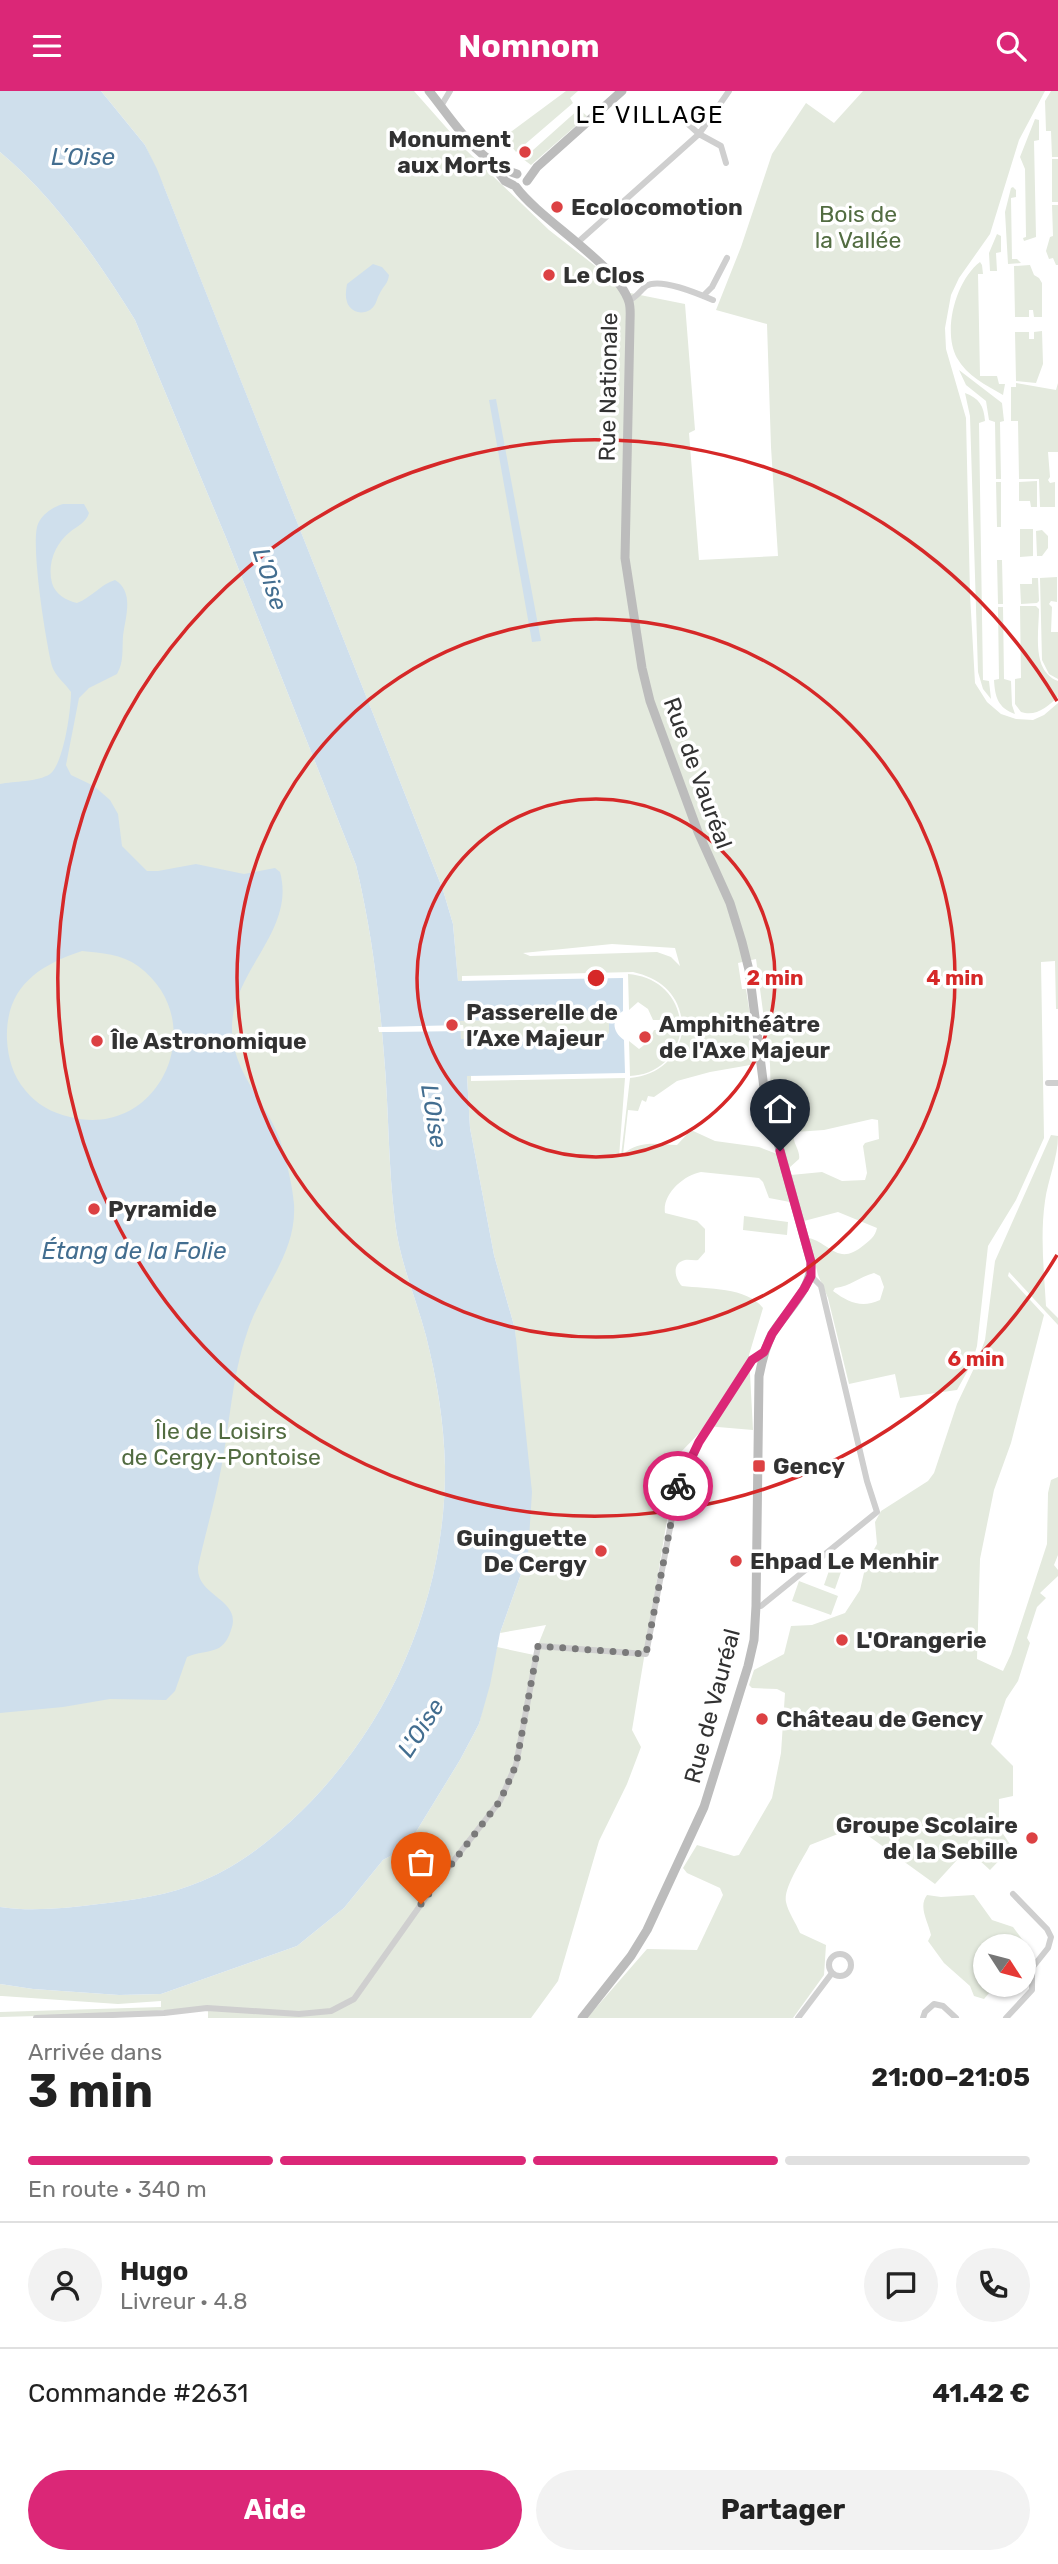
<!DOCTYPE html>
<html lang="fr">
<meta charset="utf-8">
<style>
body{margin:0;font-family:Rubik,sans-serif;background:#f2f2f2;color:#222;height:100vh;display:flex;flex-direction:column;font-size:26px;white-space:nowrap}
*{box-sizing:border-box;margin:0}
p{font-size:23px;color:#767676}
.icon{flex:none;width:38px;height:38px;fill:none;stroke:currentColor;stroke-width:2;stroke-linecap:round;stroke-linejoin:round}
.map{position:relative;height:1927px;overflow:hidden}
.details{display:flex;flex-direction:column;background:#fff;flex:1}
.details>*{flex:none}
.needle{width:46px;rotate:126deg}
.buttons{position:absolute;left:973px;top:1843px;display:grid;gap:14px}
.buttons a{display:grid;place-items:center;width:63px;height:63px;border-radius:50%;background:#fff;box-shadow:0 2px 5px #0004;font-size:35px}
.pin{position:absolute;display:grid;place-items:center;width:60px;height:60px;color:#fff;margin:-72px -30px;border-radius:50% 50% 50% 0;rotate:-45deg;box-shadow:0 0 7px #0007}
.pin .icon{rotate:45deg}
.courier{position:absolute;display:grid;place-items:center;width:70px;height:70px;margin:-35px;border:5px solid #db2777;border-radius:50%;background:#fff;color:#222;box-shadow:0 2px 9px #0007}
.summary em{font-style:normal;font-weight:700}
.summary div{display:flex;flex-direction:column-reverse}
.summary{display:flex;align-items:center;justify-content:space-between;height:119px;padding:0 28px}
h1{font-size:46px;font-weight:700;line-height:52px}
.bar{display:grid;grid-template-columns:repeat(4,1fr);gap:10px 7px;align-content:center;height:84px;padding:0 28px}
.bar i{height:9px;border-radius:5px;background:#e0e0e0}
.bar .current{background:#db2777}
.bar p{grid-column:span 4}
.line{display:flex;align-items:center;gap:18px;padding:0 28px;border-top:2px solid #e0e0e0}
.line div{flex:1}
.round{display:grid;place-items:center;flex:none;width:74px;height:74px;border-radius:37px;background:#f2f2f2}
.cta{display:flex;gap:14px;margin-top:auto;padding:14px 28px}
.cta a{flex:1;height:80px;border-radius:42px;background:#db2777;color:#fff;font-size:28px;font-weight:700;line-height:80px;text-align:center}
.cta a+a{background:#f2f2f2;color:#222}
header{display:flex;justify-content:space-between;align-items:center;height:91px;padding:0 28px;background:#db2777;color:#fff;font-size:32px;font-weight:700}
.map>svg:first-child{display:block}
</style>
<header><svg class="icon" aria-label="menu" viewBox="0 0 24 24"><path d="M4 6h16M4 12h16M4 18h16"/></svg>Nomnom<svg class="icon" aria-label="search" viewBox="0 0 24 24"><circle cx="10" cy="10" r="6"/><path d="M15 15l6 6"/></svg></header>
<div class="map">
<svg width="1058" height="1927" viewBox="0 0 1058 1927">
<rect width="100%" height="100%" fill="#fff"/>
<!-- green -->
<path fill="#e4eade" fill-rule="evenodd" d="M101,0h313l53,60 82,79 81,63 55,11 10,126 -6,3 10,127 79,-4 -7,-109 -4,-123 -51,-14 25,-63 31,-93 34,-51 28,20 29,-32h182l-26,49 -29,94 -31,44 -8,17 -6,33 1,21 20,69 4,176 5,89 12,19 14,12 15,5 17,1 11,-5 14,-12v306h-2l-1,-48 -14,1 3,176 -28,62 -28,46 -11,100 -5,17 -15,27 -57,8 -5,-24 -46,10 -21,-86 -10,-23 -9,-37c21,5 29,29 55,7 6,-5 11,-8 13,-17l-39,-16 -34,9 -13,-46 31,-3 20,9 23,-1 2,-7 -4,-27 2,-3 14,-4 -1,-19 -6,-1 -48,11 -29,2c-5,9 6,18 4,27l-10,9 -18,-64 -1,-40 -14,-105 -18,4 4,26h4l5,32 -69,1c-3,-28 -22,-44 -49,-50l-171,4v5l-4,1 -5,-58 -10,-34 -279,-703 -19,-42zM612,853l63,4 5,18 -9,-9 -14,-5 -127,4 -7,-3zM874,1182l6,3 4,11 -4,13c-18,8 -31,3 -47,-9l2,-3c16,-2 24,-11 39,-15z
M566,0h12l-8,7 3,5 -57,49 -12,-15z
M1051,0h7v66h-6l-1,-26h-5l-1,-30z
M579,18l8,7 -56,49 -8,-6z
M1035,28l4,1v20l-5,1 2,96 -12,4 -1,-3 3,-1 -1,-68 -5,-12z
M0,61c54,45 98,108 135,168l92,220 129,325c15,63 23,126 28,190 5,55 4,111 11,166 4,39 21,77 31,115 11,44 18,87 19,131 1,134 -57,265 -155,355 -27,24 -54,45 -88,59 -32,14 -68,19 -103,23 -33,4 -66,8 -99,3z
M1052,68h6v43h-6z
M1013,96l3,3v7l-5,1 1,61h5l4,4 -13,1 -3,-52 6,-24z
M1052,114h6v60h-2l-3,-7 -4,1 -3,-8 4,-14 3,-1z
M997,143l4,2v16l-5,1 1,18h-7l-1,-18z
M980,171l2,3 1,9h-5l2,102h17l2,8h6l-2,11c-17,-10 -36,-19 -46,-37 -15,-27 -1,-78 23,-96z
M1030,174l4,10 5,3 3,5v34h-8l-1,-7h-4v7h-14l-1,-51z
M1042,240l1,33 -7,19 -20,-2 -1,-49h14v7h5v-7z
M959,279l43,33 2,18 -4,1 1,57h-5l-1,-57 -6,-2 -3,-19 -20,-16z
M1016,292l40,7 2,-7v69h-10l2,25 -2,3 2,3 5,-1v25h-15l-1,-28h-20l-1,-58h-7v-34h5z
M965,302c14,5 19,13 20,28l-6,2 4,257 6,1 2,18 -8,-10 -5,-17 -8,-256z
M1037,390v26h-6l-1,-6h-11v-19z
M996,391h5v45h-4z
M1020,438h13v27l-13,1z
M1042,439l6,6v12l-6,8h-5l-1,-25z
M997,469h5l1,44h-5z
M1057,486v25l-6,-1 -2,3 3,3 -1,25h7v47l-9,-5 -7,-14 -2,-82z
M1032,487h6l1,23 -2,2 -16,1 -1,-20h12z
M1020,515h16l3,3c0,23 -8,62 19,72v16c-11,10 -22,20 -37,15l-6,-8v-25l6,-1z
M998,516h5l1,72 7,2 1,24 3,9c-17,-6 -20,-17 -21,-34l5,-1z
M628,883c27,2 48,19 52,46h-27l-5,-11 -10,-7 -9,8z
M605,925l4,2v15l-4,3 -144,4 -2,-19z
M751,934l1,8 -4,1 1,4 4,3 3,23 -46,8 -33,9 -23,16 -6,-1 -2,6 -4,-2 -4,11 -10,-1 -5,45c14,-15 34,-11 54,-10l14,-15 24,11 44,6 18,7 13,48 -21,-4 -6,-16 -4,-4 -58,-6c-17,3 -39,22 -36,41l32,8 8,8v23l-7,8c-4,1 -9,-1 -13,0 -14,3 -10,19 -3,26 25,3 65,1 81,22l-14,47 4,75 -47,-4 -26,27 -5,19 -43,258 9,17 -14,37 -28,57 -41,140 -27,37h-323v-11l-94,7 -114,3v-5l161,-5v-6l-43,3 -116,-8h-2v-12l33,5 86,6 42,-1 136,-48 47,-38 39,-48 11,-6 17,-14 49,-80 19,-36 18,-77 37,8 12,-30 -46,8 28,-79 -13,-225 -21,-74 -24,-127 -3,-52h4v5l154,-3 -6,79 2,-1 9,-78c30,-3 49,-21 53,-51z
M681,938c-4,28 -24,46 -51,47l-1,-35 10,8 9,-7 6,-12z
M1051,1044l7,1c0,22 -10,43 -13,65 -5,35 -1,70 1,105l12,12v7l-49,-53 -1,4 36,39 -33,128 -17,47 -14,69 -3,100 26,12 8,-17 36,-110 1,-51 3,-13 7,-3v78l-4,10 4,5v6l-18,17 6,5 -9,9 -10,31 3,5 -12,38 -12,18 -15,45 22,22v30l-14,3v29l13,19 -22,23 -23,-21 -32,35 -72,-52 -15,-2 -38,15c-7,14 -27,43 -24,57 2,10 10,21 14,31l26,12 -2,30 -31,43h-206l60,-69 50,1 26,-55 -3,-7 -33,-15 -4,-5 14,-23 37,11 5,-1 33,-57 9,-45 4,-60 -8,-4 -25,-1 -3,-3 5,-15 30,-16 7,-28 21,-1 33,-12 15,-23 6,-26 11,-20 -2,-22 6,-11 47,-30 6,-8 23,-69 19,-40 9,-24 10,-79z
M744,1125l44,6 -1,13 -44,-5z
M831,1474l11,4 -7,20 -11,-4z
M799,1490l39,15 -7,19 -39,-14z
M927,1804l14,2 33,-2 18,25 21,7 12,16 -1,14v-11h-39v39h11l-12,14 -10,-3 -4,-10 -26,-23 -16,-22 3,-6c-3,-14 -13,-28 -4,-40z"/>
<!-- water -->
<path fill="#cfdfec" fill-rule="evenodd" d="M0,0h101l44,54 12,24 286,721 10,34 5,57 165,-3v33c-12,8 -11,21 1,29l1,33 -158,3 3,52 24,127 21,74 17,163 -4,62 -28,79 -10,52 -11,39 -19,36 -49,80 -17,14 -11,6 -39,48 -47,38 -136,48 -42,1 -86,-6 -33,-5v-77c33,5 66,1 99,-3 35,-4 71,-9 103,-23 34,-14 61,-35 88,-59 98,-90 156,-221 155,-355 -1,-45 -8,-87 -19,-131 -10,-38 -27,-76 -31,-115 -7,-55 -6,-111 -11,-166 -5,-64 -13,-127 -28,-190l-129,-325 -92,-220c-37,-60 -81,-123 -135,-168zM605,925l4,3v14l-4,3 -144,3 -1,-18z
M373,173l9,3 7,8c-1,9 -6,11 -10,20 -2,3 -2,7 -5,11 -7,10 -23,8 -27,-4 -2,-6 -1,-12 0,-18z
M496,308l45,242 -9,1 -43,-242z
M63,413h21l5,9c-3,10 -12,13 -19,19 -15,12 -23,32 -18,51 3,11 15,18 25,20 14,-5 24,-19 38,-23 20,12 10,38 8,56 -1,14 1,26 -6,38l-28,14 -10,10 -13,67 5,10 23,11 16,14 8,14 4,32 25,25h11l38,-7 48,10 31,-6 5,4c16,58 -47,98 -48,154 -1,44 32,73 47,111 6,17 14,50 15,67 3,50 -33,84 -47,129 -15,43 -17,91 -26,136 -6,33 -16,65 -23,98 -2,30 45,32 33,63 -2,7 -6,14 -12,18 -10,5 -22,4 -32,9l-12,34 -9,9 -56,-1 -47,8 -63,6v-929c14,-3 38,-2 50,-10 14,-11 21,-64 21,-82 -6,-9 -16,-16 -19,-26 -6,-23 -22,-123 -14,-142 4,-10 15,-17 25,-20zM82,860c19,2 40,3 56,15 75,55 22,174 -68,151 -18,-4 -34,-13 -45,-27 -12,-14 -17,-32 -18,-50 -2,-51 29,-74 75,-89z"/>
<!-- pier -->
<path fill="#fff" d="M463,934l1,6 -71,1h-14l-1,-5z"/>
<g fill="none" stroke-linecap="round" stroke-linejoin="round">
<!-- street -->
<path stroke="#cfcfcf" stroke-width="6" d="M441,15l9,-15
M671,31l6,-8 22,20 22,12 5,17
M577,152l122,-109 30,-43
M703,205l9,-9 15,-29
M628,210c9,-4 11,-9 18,-15 14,-9 53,8 67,14
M1048,992h10
M756,1515h5l116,-94 -10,-31 -46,-195 -10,-10
M829 1874a11 11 0 1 1 22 0a11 11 0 1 1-22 0Z
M36,1927l128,-5 43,-5 92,6 32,-3 23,-12 80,-113 66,-85 16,-36 22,-119 108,8 32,-168c17,-46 48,-86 74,-126l12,-8
M798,1927l34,-45
M923,1927l2,-6 9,-8 9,2 13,12
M1006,1927l26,-28v-22l16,-20 3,-11 -4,-8 -34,-35"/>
<!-- secondary -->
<path stroke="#bcbcbc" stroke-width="9" d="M429,0c26,32 47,70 88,83
M495,77l10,13 8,4
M527,90l10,-14 85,-76
M516,96c24,33 102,78 113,115 2,7 1,14 1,21l-5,235 17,110 8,33 48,131 32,71 12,39 7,28 16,126 46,166c1,28 -25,49 -39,72 -7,13 -10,27 -13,42l-3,230 -2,34 -6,26 -44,141 -57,123 -16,26 -49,62"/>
</g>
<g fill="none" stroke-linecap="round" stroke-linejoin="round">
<!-- done -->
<path stroke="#7a7a7a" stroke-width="7" stroke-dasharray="0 12.6" d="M421,1813l79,-103 16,-36 22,-119 108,8 32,-168"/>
<!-- route -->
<path stroke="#db2777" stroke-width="9" d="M678,1395l21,-44 53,-82 12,-8 8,-18 32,-45 7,-13v-14l-31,-111"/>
</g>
<!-- distance rings -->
<g fill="none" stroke="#d62828" stroke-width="3.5">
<circle cx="596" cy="887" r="179"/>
<circle cx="596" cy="887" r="359"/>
<path d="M1057 1164A538 538 0 1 1 1057 610"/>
</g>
<!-- markers -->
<g fill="#dc4143" stroke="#fff" stroke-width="2.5">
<circle cx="525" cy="61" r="7"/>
<circle cx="557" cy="116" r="7"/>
<circle cx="549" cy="184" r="7"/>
<circle cx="452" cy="934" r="7"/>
<circle cx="645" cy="946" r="7"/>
<circle cx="97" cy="950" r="7"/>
<circle cx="94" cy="1118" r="7"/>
<rect x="752" y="1368" width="14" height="14" rx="3.5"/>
<circle cx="601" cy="1460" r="7"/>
<circle cx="736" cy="1470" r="7"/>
<circle cx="842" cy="1549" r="7"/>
<circle cx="762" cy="1628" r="7"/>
<circle cx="1032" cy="1747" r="7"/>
</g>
<g text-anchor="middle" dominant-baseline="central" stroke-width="7" stroke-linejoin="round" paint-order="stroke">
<!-- poi labels -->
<g font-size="23" font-weight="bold" fill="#323232" stroke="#fff" text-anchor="start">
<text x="511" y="48" text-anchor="end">Monument<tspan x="511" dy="26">aux Morts</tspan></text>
<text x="571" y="116">Ecolocomotion</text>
<text x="563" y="184">Le Clos</text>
<text x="466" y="921">Passerelle de<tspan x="466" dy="26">l’Axe Majeur</tspan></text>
<text x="659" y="933">Amphithéâtre<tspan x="659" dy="26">de l'Axe Majeur</tspan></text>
<text x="111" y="950">Île Astronomique</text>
<text x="108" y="1118">Pyramide</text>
<text x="773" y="1375">Gency</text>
<text x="587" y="1447" text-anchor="end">Guinguette<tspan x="587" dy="26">De Cergy</tspan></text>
<text x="750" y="1470">Ehpad Le Menhir</text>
<text x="856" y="1549">L'Orangerie</text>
<text x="776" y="1628">Château de Gency</text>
<text x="1018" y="1734" text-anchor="end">Groupe Scolaire<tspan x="1018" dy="26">de la Sebille</tspan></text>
</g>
<!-- park labels -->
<g font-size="23" fill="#526c41" stroke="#fff">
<text x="858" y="123">Bois de<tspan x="858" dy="26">la Vallée</tspan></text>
<text x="221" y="1340">Île de Loisirs<tspan x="221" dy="26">de Cergy-Pontoise</tspan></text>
</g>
<!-- street labels -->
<g font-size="23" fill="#323232" stroke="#fff">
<text transform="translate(608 296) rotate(-89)">Rue Nationale</text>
<text transform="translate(698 682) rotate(70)">Rue de Vauréal</text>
<text transform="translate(712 1615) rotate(-75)">Rue de Vauréal</text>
</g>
<!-- neighbourhood labels -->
<g font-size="24" letter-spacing="2" fill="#000" stroke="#fff">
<text x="650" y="24">LE VILLAGE</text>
</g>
<!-- water labels -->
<g font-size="24" font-style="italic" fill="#436e90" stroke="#fff">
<text x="83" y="66">L’Oise</text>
<text transform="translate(270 488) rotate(72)">L'Oise</text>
<text transform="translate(434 1025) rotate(81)">L'Oise</text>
<text x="134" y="1160">Étang de la Folie</text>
<text transform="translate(421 1637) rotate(-57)">L'Oise</text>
</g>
</g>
<circle cx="596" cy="887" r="10" fill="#d62828" stroke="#fff" stroke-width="3.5"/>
<g font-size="21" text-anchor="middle" font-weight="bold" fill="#d62828" stroke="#fff" stroke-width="7" stroke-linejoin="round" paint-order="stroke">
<text x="775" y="894">2 min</text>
<text x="955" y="894">4 min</text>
<text x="976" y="1275">6 min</text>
</g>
</svg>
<div class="buttons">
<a><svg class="needle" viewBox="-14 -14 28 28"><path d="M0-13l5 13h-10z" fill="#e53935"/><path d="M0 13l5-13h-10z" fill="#767676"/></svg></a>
</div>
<div class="pin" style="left:421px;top:1813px;background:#ea580c"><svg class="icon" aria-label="bag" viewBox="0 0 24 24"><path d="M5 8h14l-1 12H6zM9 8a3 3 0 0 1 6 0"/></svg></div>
<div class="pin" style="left:780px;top:1060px;background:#1f2937"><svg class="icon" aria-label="home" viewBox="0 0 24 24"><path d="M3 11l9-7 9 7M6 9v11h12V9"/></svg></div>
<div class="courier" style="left:678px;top:1395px"><svg class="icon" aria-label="bike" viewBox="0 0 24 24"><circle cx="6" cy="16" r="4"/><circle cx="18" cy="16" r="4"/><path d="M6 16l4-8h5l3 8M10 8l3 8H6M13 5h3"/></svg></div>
</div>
<section class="details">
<div class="summary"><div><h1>3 min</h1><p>Arrivée dans</p></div><em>21:00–21:05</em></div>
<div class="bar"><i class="current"></i><i class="current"></i><i class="current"></i><i></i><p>En route · 340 m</p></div>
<div class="line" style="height:126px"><a class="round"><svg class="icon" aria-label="person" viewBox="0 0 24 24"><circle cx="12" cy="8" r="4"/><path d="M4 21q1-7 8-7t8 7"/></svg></a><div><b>Hugo</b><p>Livreur · 4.8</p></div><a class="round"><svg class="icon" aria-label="chat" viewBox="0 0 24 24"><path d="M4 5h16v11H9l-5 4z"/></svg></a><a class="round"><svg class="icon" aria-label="phone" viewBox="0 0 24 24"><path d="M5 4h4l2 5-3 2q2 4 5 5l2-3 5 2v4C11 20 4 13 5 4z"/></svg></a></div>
<div class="line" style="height:91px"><div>Commande #2631</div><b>41.42 €</b></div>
<div class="cta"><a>Aide</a><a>Partager</a></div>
</section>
